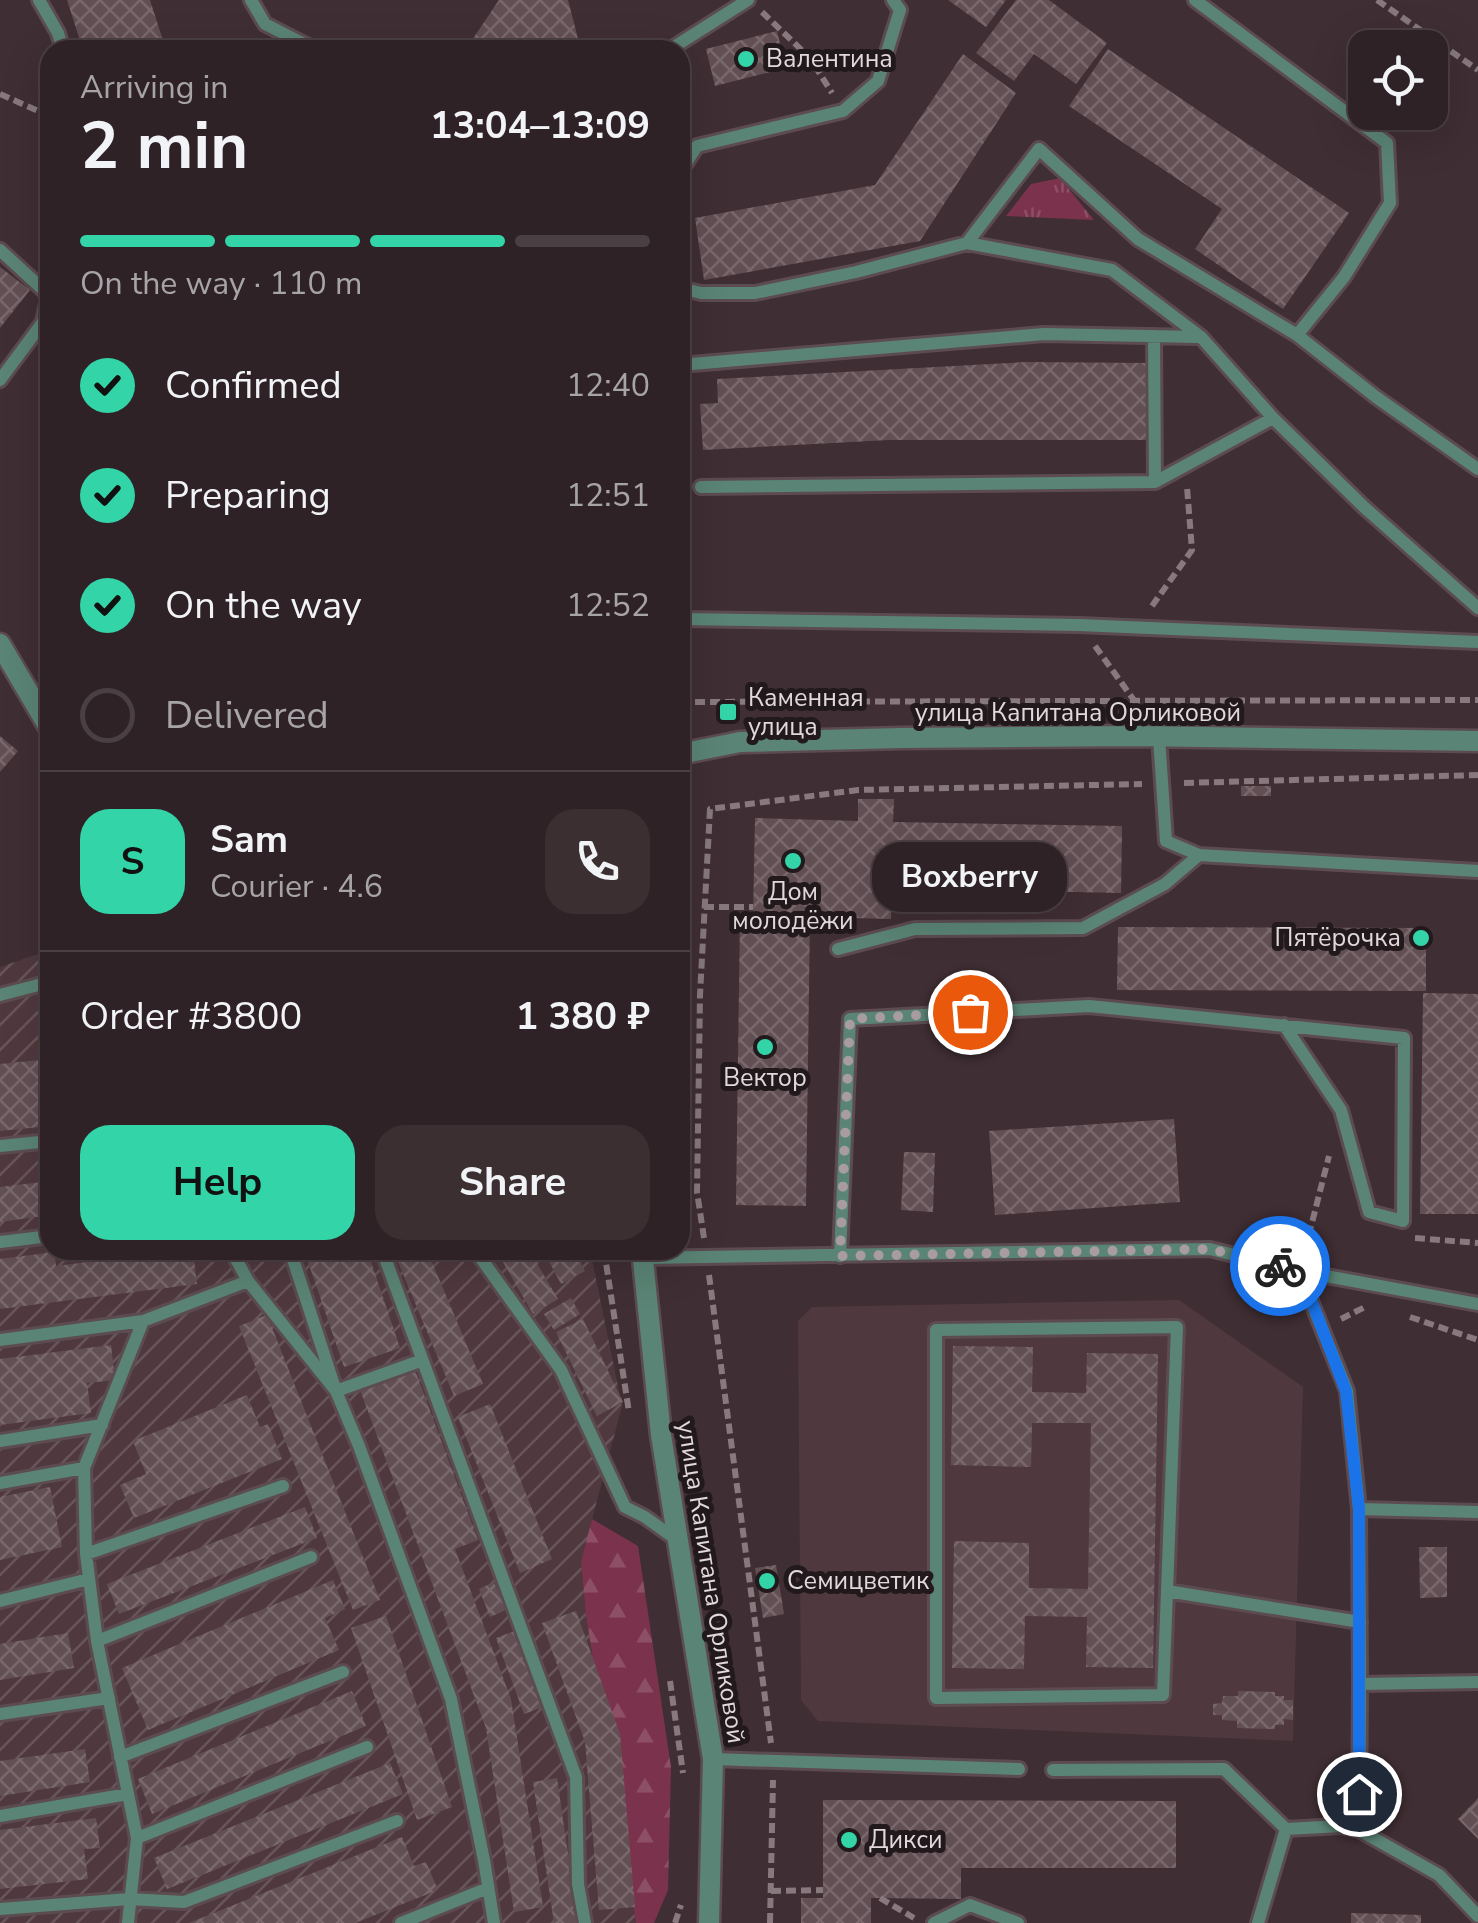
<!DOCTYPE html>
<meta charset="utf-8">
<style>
body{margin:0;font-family:"Nunito Sans",sans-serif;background:#3b2f32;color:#f1f3f6;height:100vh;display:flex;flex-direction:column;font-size:38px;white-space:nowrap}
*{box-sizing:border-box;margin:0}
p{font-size:32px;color:#a7a4a7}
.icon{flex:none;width:55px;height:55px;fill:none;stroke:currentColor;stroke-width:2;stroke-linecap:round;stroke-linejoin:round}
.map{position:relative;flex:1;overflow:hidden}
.details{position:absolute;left:40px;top:40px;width:650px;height:1220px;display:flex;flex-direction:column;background:#2f2226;border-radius:30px;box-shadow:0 10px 40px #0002,0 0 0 2px #4a3f43}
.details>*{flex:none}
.fabs{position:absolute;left:1348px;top:30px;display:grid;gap:20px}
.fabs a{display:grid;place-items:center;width:100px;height:100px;border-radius:20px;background:#2f2226;box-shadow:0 10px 40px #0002,0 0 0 2px #4a3f43;font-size:50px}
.pin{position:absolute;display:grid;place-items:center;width:85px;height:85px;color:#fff;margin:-42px;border:5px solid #fff;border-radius:50%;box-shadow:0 2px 10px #0007}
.courier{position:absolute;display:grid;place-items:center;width:100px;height:100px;margin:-50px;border:8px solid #1a73e8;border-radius:50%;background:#fff;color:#222;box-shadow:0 2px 12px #0007}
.bubble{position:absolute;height:70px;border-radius:30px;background:#2f2226;box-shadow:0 10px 40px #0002,0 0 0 2px #4a3f43;font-size:32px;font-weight:700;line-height:70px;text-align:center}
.overview em{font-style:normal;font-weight:700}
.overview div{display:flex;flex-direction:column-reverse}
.overview{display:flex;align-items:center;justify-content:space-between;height:170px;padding:0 40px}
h1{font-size:65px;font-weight:700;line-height:75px}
.bar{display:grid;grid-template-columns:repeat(4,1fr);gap:15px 10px;align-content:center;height:120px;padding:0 40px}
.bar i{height:12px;border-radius:8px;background:#4a3f43}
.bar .selected{background:#33d4a8}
.bar p{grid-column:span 4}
.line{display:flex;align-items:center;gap:25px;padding:0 40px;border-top:2px solid #4a3f43}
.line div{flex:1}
.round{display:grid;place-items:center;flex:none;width:105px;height:105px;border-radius:30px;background:#3b2f32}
ol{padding:0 40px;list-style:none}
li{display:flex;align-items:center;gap:30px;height:110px}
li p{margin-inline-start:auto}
li .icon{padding:10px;border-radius:50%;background:#33d4a8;color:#111;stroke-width:4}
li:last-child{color:#a7a4a7}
li i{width:55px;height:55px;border:5px solid #4a3f43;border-radius:50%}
.action{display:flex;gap:20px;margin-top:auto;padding:20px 40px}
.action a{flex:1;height:115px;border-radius:30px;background:#33d4a8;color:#111;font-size:40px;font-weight:700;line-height:115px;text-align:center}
.action a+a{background:#3b2f32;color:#f1f3f6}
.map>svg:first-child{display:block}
</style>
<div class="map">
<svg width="1478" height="1923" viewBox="0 0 1478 1923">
<defs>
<pattern id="industrial-furrows" width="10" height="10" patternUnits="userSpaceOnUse" patternTransform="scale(2.5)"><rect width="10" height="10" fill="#4f393e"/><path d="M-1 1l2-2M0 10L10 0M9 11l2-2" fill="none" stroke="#685559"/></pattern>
<pattern id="grass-tufts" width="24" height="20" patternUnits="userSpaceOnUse" patternTransform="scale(2.5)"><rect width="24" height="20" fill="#7b324c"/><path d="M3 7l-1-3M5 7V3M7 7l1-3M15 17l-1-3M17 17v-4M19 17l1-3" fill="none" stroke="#8d4f65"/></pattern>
<pattern id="forest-firs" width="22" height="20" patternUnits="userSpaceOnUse" patternTransform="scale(2.5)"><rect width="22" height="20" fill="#7b324c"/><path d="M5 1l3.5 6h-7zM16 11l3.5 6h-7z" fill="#8d4f65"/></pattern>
<pattern id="building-cross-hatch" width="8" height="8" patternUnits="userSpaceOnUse" patternTransform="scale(2.5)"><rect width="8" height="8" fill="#624f54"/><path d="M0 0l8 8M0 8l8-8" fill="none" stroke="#78686c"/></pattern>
</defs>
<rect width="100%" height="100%" fill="#3f2e33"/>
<!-- built -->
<path fill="#4f393e" d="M1179,1300l124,87 -10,354 -475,-20 -17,-21 -3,-379 14,-14z"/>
<!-- industrial -->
<path fill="url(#industrial-furrows)" d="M50,950v300h540l32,156 -41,155 5,55 50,307h-636v-956z"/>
<!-- grass -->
<path fill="url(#grass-tufts)" d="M1060,178l34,42 -88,-4 25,-32z"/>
<!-- forest -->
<path fill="url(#forest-firs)" d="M592,1519l46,27 33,221 -3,123 -14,33h-18l-50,-307 -5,-55z"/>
<!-- building -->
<path fill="url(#building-cross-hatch)" d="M67,0h83l16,50h-83z
M499,0h69l13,50h-96l-15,-7z
M948,0h58l-20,27z
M1016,0h33l58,43 -31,41 -42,-30 -20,27 -38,-28z
M777,31l9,37 -71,18 -9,-37z
M1108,49l241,164 -66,96 -88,-60 27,-40 -153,-103z
M963,54l53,39 -96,148 -216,39 -9,-62 180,-33z
M0,267l30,23 -30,38z
M1026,362l123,1 -1,77h-259l-186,10 -3,-46 18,-1 -1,-24z
M0,736l18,15 -18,21z
M1241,786h30v10h-30z
M858,799h36l-1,23 229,4 -1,67 -229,-5 -1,31 -81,-2 -4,289 -70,-1 4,-289 13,1 2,-99 103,3z
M1118,927l308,1v63l-309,-1z
M1423,993l55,1v220h-58z
M50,1059v67l-50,5v-67z
M1174,1119l6,83 -185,13 -6,-84z
M904,1152l31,1 -2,59 -32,-2z
M50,1181v34l-50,7v-35z
M181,1250h12l4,34 -197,25v-50l54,-7 2,14z
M304,1250h63l33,98 -56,19z
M393,1250h34l56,134 -29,12z
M496,1250h33l29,49 -25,15z
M543,1250h31l11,21 -24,13z
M571,1298l9,16 -26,16 -10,-16z
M267,1315l113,285 -27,10 -114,-284z
M583,1319l40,83 -26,14 -41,-84z
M111,1345l4,35 -28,3 4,30 -91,12v-66z
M953,1346l80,1 -1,45 54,1 1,-40 71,1 -5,314 -67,-1 1,-50 -62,-1 -1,53 -72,-1 2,-127 75,2v45l59,1 3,-166h-59l-1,44 -80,-2z
M415,1370l63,170 -23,9 56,150 32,208 -29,5 -28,-184 -126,-338z
M247,1395l13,32 8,-3 14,35 -148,59 -14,-33 26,-11 -13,-33z
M490,1404l62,155 -32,14 -62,-156z
M50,1487l12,60 -62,13v-63z
M305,1507l12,31 -198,76 -12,-30z
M1419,1547h28v50l-27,1z
M776,1565l8,49 -21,4 -8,-50z
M333,1580l12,29 -20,9 14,32 -191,80 -26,-62z
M494,1582l12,28 -16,7 -11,-28z
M576,1611l44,123 15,173 -36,3 -14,-168 -43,-119z
M386,1616l66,191 -35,13 -66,-192z
M515,1631l28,76 -19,7 -28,-76z
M68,1633l6,35 -74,12v-36z
M352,1691l14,35 -214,88 -14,-35z
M1238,1691l37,1v4h9v4h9v20l-9,-1v6h-9v4l-38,-1v-7l-15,-1v-5h-9v-11l9,-1 1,-7h15z
M85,1749l5,33 -90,14v-35z
M390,1763l13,31 -236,95 -13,-31z
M557,1778l21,145h-24l-21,-141z
M1478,1798v41l-20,-20z
M823,1800l353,1v67h-215v31l-90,-1v25h-70v-25h22z
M96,1818l4,30 -16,1 4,30 -88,10v-59z
M402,1837l12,29 12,-4 12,28 -83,33h-166z
M1351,1913l70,2v8h-70z"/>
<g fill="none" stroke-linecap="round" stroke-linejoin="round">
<defs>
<path id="service" d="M39,0l19,33 5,17
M251,0l14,24 51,26
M1195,0l192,143 3,60 -46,74 -47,58 79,62 102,72
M669,50l79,-50
M680,172l17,-26 146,-35 35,-30 22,-71 -7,-10
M967,243l72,-94 99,90 159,96
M0,250l49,45 -6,27 -43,58
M680,261l4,28 17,4h54l101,-21 111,-29 145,27 89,67 72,81 91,89 114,101
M1154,336l1,146
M680,365l364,-31 155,3
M701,487l454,-5 118,-64
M680,619l399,6 399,17
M1159,737l7,104 33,14 279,16
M838,949l77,-20 168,-1 82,-44 34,-29
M0,995l50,-13
M0,1146l50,-5
M0,1242l50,-6
M231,1250l17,31 88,110 23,55 92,253 33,161 10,63
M290,1250l46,141 84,-30
M382,1250l194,527 2,107 7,39
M475,1250l86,120 64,137 20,10 32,23
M840,1256l10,-237 239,-13 315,32 -1,183 -34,-9 -28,-102 -57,-85
M643,1258l567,-9 89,22 48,120 12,118 1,175 118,-2
M1299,1271l179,33
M143,1321l105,-40
M0,1340l143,-19 -59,147 2,86 11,87 40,197 -9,85
M0,1441l102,-16
M0,1483l84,-15
M1359,1509l119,3
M86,1554l197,-68
M1167,1591l-4,104 -227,3v-368l241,-3 -10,264 193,31
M0,1601l89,-22
M97,1641l214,-84
M0,1714l109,-16
M120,1757l223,-85
M713,1759l306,10
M1053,1770l171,-1 62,60
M0,1816l128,-22
M1359,1830l1,-146
M137,1838l230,-91
M0,1909l129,-10 55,3 213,-81
M401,1923l87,-35
M934,1923l36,-18 48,18
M1258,1923l28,-94 55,-3 18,4 80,45 39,41"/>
<path id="minor" d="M0,644l50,85
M680,754l60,-12 161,-4 234,-2 343,5
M642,1250l19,185 52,324 -4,164"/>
</defs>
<!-- service casing -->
<use href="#service" stroke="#5c4c51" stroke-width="18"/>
<!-- minor casing -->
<use href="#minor" stroke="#5c4c51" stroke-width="25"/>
<!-- path -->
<path stroke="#87797d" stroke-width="6" stroke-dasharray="10 5" stroke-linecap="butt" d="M1377,0l101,70
M762,12l48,46 22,35
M0,94l45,20 5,-3
M1152,606l40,-56 -5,-63
M1095,646l41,57
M680,702l798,-2
M1184,783l294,-8
M704,907h49
M704,1238l-7,-46 3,-197 10,-186 148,-19 284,-6
M1415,1238l63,5
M604,1250l25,162
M1305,1250l24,-94
M709,1275l62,468
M1410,1317l68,23
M1341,1319l24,-12
M670,1681l13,92
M771,1891l52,-1
M880,1898l34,20
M675,1923l6,-18
M770,1923l3,-143"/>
<!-- service -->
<use href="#service" stroke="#5a8475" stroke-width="12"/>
<!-- minor -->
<use href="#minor" stroke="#5a8475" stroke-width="20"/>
</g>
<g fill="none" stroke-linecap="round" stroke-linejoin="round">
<!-- done -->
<path stroke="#a99ca0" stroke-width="10" stroke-dasharray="0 18" d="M970,1012l-120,7 -10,237 370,-7 70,17"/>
<!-- route -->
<path stroke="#1a73e8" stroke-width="12" d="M1280,1266l20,5 46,120 13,118v285"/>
</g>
<!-- markers -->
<g fill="#33d4a8" stroke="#21191b" stroke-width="4">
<circle cx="746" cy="59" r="10"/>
<rect x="718" y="702" width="20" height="20" rx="5"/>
<circle cx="793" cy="861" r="10"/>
<circle cx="1421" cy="938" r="10"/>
<circle cx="765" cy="1047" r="10"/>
<circle cx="767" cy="1581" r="10"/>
<circle cx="849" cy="1840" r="10"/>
</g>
<g text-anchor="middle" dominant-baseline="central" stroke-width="10" stroke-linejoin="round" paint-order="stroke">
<!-- poi labels -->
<g font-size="25" fill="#e2d7da" stroke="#21191b" text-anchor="start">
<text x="766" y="59">Валентина</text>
<text x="748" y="698">Каменная<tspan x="748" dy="29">улица</tspan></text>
<text x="793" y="892" text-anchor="middle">Дом<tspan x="793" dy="29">молодёжи</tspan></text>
<text x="1401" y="938" text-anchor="end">Пятёрочка</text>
<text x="765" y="1078" text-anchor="middle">Вектор</text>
<text x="787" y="1581">Семицветик</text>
<text x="869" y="1840">Дикси</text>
</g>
<!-- street labels -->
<g font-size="25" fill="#e2d7da" stroke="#21191b">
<text x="1078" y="713">улица Капитана Орликовой</text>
<text transform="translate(711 1582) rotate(81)">улица Капитана Орликовой</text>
</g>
</g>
</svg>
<div class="fabs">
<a><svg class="icon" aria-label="locate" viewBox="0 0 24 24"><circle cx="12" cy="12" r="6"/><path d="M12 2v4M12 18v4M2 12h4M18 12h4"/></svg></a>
</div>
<div class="pin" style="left:970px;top:1012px;background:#ea580c"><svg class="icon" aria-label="bag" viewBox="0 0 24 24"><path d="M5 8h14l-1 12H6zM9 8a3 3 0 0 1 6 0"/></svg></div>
<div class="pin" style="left:1359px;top:1794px;background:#1f2937"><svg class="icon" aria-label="home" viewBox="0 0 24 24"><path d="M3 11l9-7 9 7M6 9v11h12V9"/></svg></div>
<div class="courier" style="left:1280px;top:1266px"><svg class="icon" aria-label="bike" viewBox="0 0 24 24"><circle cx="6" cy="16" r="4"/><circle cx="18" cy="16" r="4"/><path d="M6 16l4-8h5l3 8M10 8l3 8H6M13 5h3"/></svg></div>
<div class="bubble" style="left:872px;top:842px;width:195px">Boxberry</div>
<section class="details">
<div class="overview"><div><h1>2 min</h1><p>Arriving in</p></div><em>13:04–13:09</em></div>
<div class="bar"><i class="selected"></i><i class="selected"></i><i class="selected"></i><i></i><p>On the way · 110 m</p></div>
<ol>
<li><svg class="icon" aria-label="check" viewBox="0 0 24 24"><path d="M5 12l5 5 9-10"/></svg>Confirmed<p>12:40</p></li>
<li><svg class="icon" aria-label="check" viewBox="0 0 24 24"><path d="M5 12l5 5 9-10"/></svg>Preparing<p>12:51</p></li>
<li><svg class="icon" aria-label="check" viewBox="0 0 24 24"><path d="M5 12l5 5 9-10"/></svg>On the way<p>12:52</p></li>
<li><i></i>Delivered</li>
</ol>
<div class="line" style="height:180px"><b class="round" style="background:#33d4a8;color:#111">S</b><div><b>Sam</b><p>Courier · 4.6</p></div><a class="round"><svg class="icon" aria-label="phone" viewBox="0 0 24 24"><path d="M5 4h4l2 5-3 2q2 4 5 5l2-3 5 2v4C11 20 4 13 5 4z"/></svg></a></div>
<div class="line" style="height:130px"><div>Order #3800</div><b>1 380 ₽</b></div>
<div class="action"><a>Help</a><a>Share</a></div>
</section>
</div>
